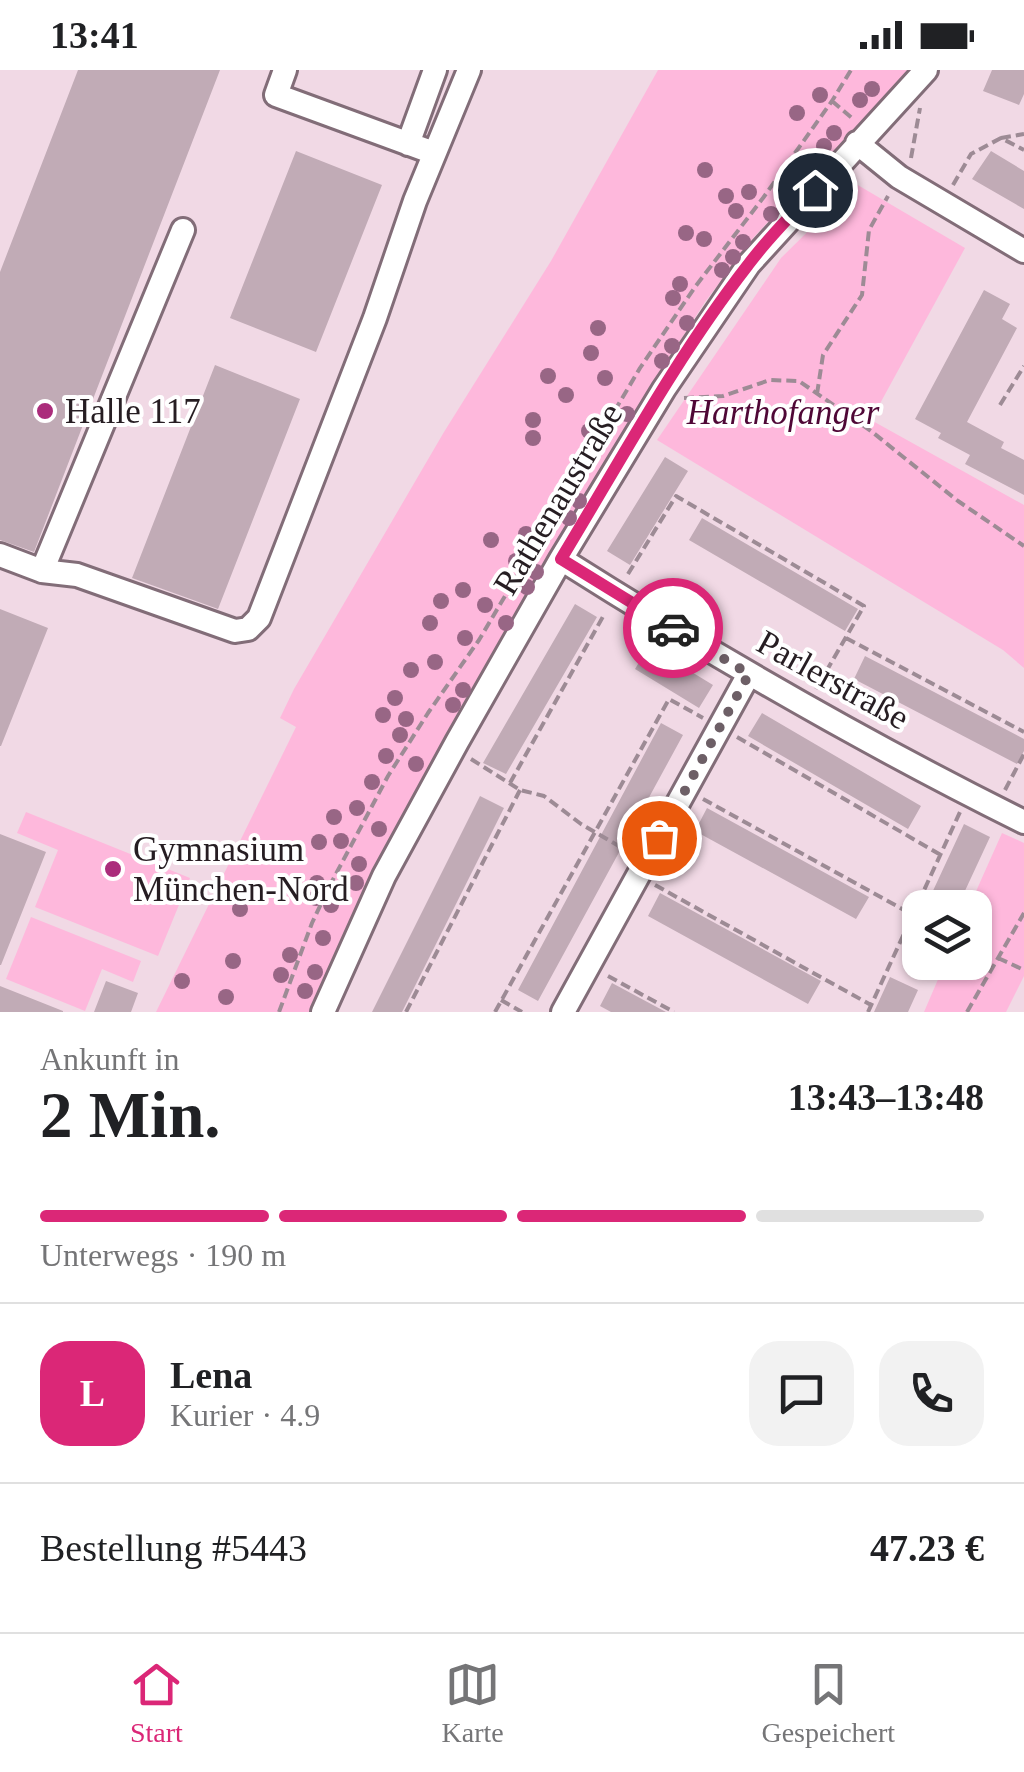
<!DOCTYPE html>
<html lang="de">
<meta charset="utf-8">
<style>
body{margin:0;font-family:Georgia,serif;background:#f2f2f2;color:#202124;height:100vh;display:flex;flex-direction:column;font-size:38px;white-space:nowrap}
*{box-sizing:border-box;margin:0}
p{font-size:32px;color:#757577}
.icon{flex:none;width:55px;height:55px;fill:none;stroke:currentColor;stroke-width:2;stroke-linecap:round;stroke-linejoin:round}
.map{position:relative;height:942px;overflow:hidden}
.side{display:flex;flex-direction:column;background:#fff;flex:1}
.side>*{flex:none}
.buttons{position:absolute;left:902px;top:820px;display:grid;gap:20px}
.buttons a{display:grid;place-items:center;width:90px;height:90px;border-radius:20px;background:#fff;box-shadow:0 2px 8px #0004;font-size:50px}
.pin{position:absolute;display:grid;place-items:center;width:85px;height:85px;color:#fff;margin:-42px;border:5px solid #fff;border-radius:50%;box-shadow:0 2px 10px #0007}
.courier{position:absolute;display:grid;place-items:center;width:100px;height:100px;margin:-50px;border:8px solid #db2777;border-radius:50%;background:#fff;color:#222;box-shadow:0 2px 12px #0007}
.overview em{font-style:normal;font-weight:600}
.overview div{display:flex;flex-direction:column-reverse}
.overview{display:flex;align-items:center;justify-content:space-between;height:170px;padding:0 40px}
h1{font-size:65px;font-weight:600;line-height:75px}
.bar{display:grid;grid-template-columns:repeat(4,1fr);gap:15px 10px;align-content:center;height:120px;padding:0 40px}
.bar i{height:12px;border-radius:8px;background:#e0e0e0}
.bar .on{background:#db2777}
.bar p{grid-column:span 4}
.line{display:flex;align-items:center;gap:25px;padding:0 40px;border-top:2px solid #e0e0e0}
.line div{flex:1}
.round{display:grid;place-items:center;flex:none;width:105px;height:105px;border-radius:30px;background:#f2f2f2}
.status{display:flex;justify-content:space-between;align-items:center;height:70px;padding:0 50px;background:#fff;direction:ltr}
.status svg{height:28px;fill:currentColor}
.tab-bar{display:flex;justify-content:space-around;align-items:center;height:140px;border-top:2px solid #e0e0e0;background:#fff;font-size:28px;color:#757577}
.tab-bar a{display:grid;justify-items:center;gap:5px}
.tab-bar .on{color:#db2777}
.map>svg:first-child{display:block}
</style>
<div class="status"><b>13:41</b><svg viewBox="0 0 49 12"><path d="M0 12V9h3v3zM5 12V6h3v6zM10 12V3h3v9zM15 12V0h3v12zM26 1h20v11H26zM47 4h2v5h-2z"/></svg></div>
<div class="map">
<svg width="1024" height="942" viewBox="0 0 1024 942">
<rect width="100%" height="100%" fill="#f1d9e5"/>
<!-- green -->
<path fill="#feb8dc" d="M658,0h251l-155,167 -49,65 -77,120 5,4c-41,67 -83,134 -123,201 -74,125 -141,253 -201,385h-153l140,-285 -16,-9 14,-29 150,-257 107,-171z
M856,114l109,64 -94,172 153,85v163l-21,-18 -346,-210 124,-182z
M26,742l164,66 -32,78 -123,-49 23,-57 -41,-17z
M1002,763l22,10v133l-18,36h-82l21,-49 30,-1v-54l-6,-1z
M31,847l110,44 -8,21 -31,-13 -17,42 -79,-32z"/>
<!-- building -->
<path fill="#c1abb6" d="M78,0h142l-186,482 -34,-12v-268z
M992,0h32v24l-5,11 -36,-14z
M296,81l86,34 -66,167 -86,-34z
M991,81l33,20v38l-52,-30z
M984,220l26,14 -8,15 15,9 -50,94 37,20 -3,6 23,12v35l-59,-31 5,-9 -32,-17 3,-5 -26,-14z
M215,295l85,34 -82,210 -86,-31z
M665,387l23,14 -58,94 -23,-14z
M702,448l156,91 -13,22 -156,-91z
M575,534l22,13 -91,157 -23,-11z
M0,539l48,19 -47,118h-1z
M649,576l64,39 -14,23 -64,-39z
M865,586l159,83v12l-7,13 -163,-85z
M762,643l159,93 -13,23 -160,-93z
M661,653l22,12 -145,266 -20,-11z
M480,726l24,12 -102,204h-30z
M707,738l162,89 -13,22 -161,-88z
M964,754l26,13 -33,71h-32z
M0,764l46,18 -45,113h-1z
M660,823l161,88 -13,23 -160,-88z
M890,907l28,13 -10,22h-34z
M106,911l32,12 -7,19h-37z
M612,913l54,29h-55l-11,-6z
M0,916l63,25v1h-63z"/>
<g fill="none" stroke-linecap="round" stroke-linejoin="round">
<defs>
<path id="minor" d="M285,0l-9,25 158,58
M857,73l42,34 125,74
M408,74l27,-74
M0,485l42,16 35,4 158,56 13,-2 11,-11 116,-300 40,-117 54,-131
M561,489c150,95 304,184 463,263
M42,501l141,-341
M323,942l61,-136 73,-134 104,-183 103,-170 85,-125 177,-194
M563,942l186,-338"/>
</defs>
<!-- minor casing -->
<use href="#minor" stroke="#826d78" stroke-width="28"/>
<!-- path -->
<path stroke="#9d8b95" stroke-width="4" stroke-dasharray="10 5" stroke-linecap="butt" d="M832,31l20,17
M1001,68l23,-4
M911,88l9,-50
M953,115l18,-31 30,-16 23,12
M817,324l6,-39 39,-60 7,-65 19,-34
M684,328l39,-2 47,-16 29,1 72,50 87,70 66,45
M1000,335l24,-39
M628,504l48,-78 188,110 -48,83
M846,568l178,94
M737,667l204,118
M471,689l49,31 24,6 37,28 48,28
M510,713l95,-170
M1005,720l19,-36
M703,729l210,116
M655,815l216,120
M998,888l26,12
M608,906l66,36
M501,930l21,12
M279,942l33,-89 17,-36 59,-111 40,-63 51,-73 161,-272 55,-81 68,-89 69,-97 19,-31
M406,942l114,-222
M495,942l174,-313 34,19
M868,942l92,-200
M967,942l57,-99"/>
<!-- minor -->
<use href="#minor" stroke="#fff" stroke-width="22"/>
</g>
<!-- trees -->
<g fill="#986685">
<circle cx="872" cy="19" r="8"/>
<circle cx="820" cy="25" r="8"/>
<circle cx="860" cy="30" r="8"/>
<circle cx="797" cy="43" r="8"/>
<circle cx="834" cy="63" r="8"/>
<circle cx="824" cy="76" r="8"/>
<circle cx="805" cy="96" r="8"/>
<circle cx="705" cy="100" r="8"/>
<circle cx="790" cy="117" r="8"/>
<circle cx="749" cy="122" r="8"/>
<circle cx="726" cy="126" r="8"/>
<circle cx="736" cy="141" r="8"/>
<circle cx="771" cy="144" r="8"/>
<circle cx="686" cy="163" r="8"/>
<circle cx="704" cy="169" r="8"/>
<circle cx="743" cy="172" r="8"/>
<circle cx="733" cy="187" r="8"/>
<circle cx="722" cy="200" r="8"/>
<circle cx="680" cy="214" r="8"/>
<circle cx="673" cy="228" r="8"/>
<circle cx="687" cy="253" r="8"/>
<circle cx="598" cy="258" r="8"/>
<circle cx="672" cy="276" r="8"/>
<circle cx="591" cy="283" r="8"/>
<circle cx="662" cy="291" r="8"/>
<circle cx="548" cy="306" r="8"/>
<circle cx="605" cy="308" r="8"/>
<circle cx="566" cy="325" r="8"/>
<circle cx="627" cy="344" r="8"/>
<circle cx="533" cy="350" r="8"/>
<circle cx="589" cy="361" r="8"/>
<circle cx="533" cy="368" r="8"/>
<circle cx="579" cy="431" r="8"/>
<circle cx="569" cy="448" r="8"/>
<circle cx="526" cy="464" r="8"/>
<circle cx="491" cy="470" r="8"/>
<circle cx="516" cy="491" r="8"/>
<circle cx="536" cy="502" r="8"/>
<circle cx="527" cy="517" r="8"/>
<circle cx="463" cy="520" r="8"/>
<circle cx="441" cy="531" r="8"/>
<circle cx="485" cy="535" r="8"/>
<circle cx="430" cy="553" r="8"/>
<circle cx="506" cy="553" r="8"/>
<circle cx="465" cy="568" r="8"/>
<circle cx="435" cy="592" r="8"/>
<circle cx="411" cy="600" r="8"/>
<circle cx="463" cy="620" r="8"/>
<circle cx="395" cy="628" r="8"/>
<circle cx="453" cy="635" r="8"/>
<circle cx="383" cy="645" r="8"/>
<circle cx="406" cy="649" r="8"/>
<circle cx="400" cy="665" r="8"/>
<circle cx="386" cy="686" r="8"/>
<circle cx="416" cy="694" r="8"/>
<circle cx="372" cy="712" r="8"/>
<circle cx="357" cy="738" r="8"/>
<circle cx="334" cy="747" r="8"/>
<circle cx="379" cy="759" r="8"/>
<circle cx="341" cy="771" r="8"/>
<circle cx="319" cy="772" r="8"/>
<circle cx="359" cy="794" r="8"/>
<circle cx="317" cy="813" r="8"/>
<circle cx="356" cy="813" r="8"/>
<circle cx="316" cy="828" r="8"/>
<circle cx="331" cy="835" r="8"/>
<circle cx="240" cy="839" r="8"/>
<circle cx="323" cy="868" r="8"/>
<circle cx="290" cy="885" r="8"/>
<circle cx="233" cy="891" r="8"/>
<circle cx="315" cy="902" r="8"/>
<circle cx="281" cy="905" r="8"/>
<circle cx="182" cy="911" r="8"/>
<circle cx="305" cy="921" r="8"/>
<circle cx="226" cy="927" r="8"/>
</g>
<g fill="none" stroke-linecap="round" stroke-linejoin="round">
<!-- done -->
<path stroke="#6d5f66" stroke-width="10" stroke-dasharray="0 18" d="M659,768l90,-164 -76,-46"/>
<!-- route -->
<path stroke="#db2777" stroke-width="12" d="M673,558l-112,-69c60,-99 116,-203 187,-294 20,-27 44,-51 67,-75"/>
</g>
<!-- markers -->
<g fill="#ab2c7b" stroke="#fff" stroke-width="4">
<circle cx="45" cy="341" r="10"/>
<circle cx="113" cy="799" r="10"/>
</g>
<g text-anchor="middle" dominant-baseline="central" stroke-width="8" stroke-linejoin="round" paint-order="stroke">
<!-- poi labels -->
<g font-size="35" fill="#261d22" stroke="#fff" text-anchor="start">
<text x="65" y="341">Halle 117</text>
<text x="133" y="779">Gymnasium<tspan x="133" dy="40">München-Nord</tspan></text>
</g>
<!-- park labels -->
<g font-size="35" font-style="italic" fill="#4f0736" stroke="#fff">
<text x="783" y="342">Harthofanger</text>
</g>
<!-- street labels -->
<g font-size="35" fill="#261d22" stroke="#fff">
<text transform="translate(558 429) rotate(-59)">Rathenaustraße</text>
<text transform="translate(833 610) rotate(29)">Parlerstraße</text>
</g>
</g>
</svg>
<div class="buttons">
<a><svg class="icon" aria-label="layers" viewBox="0 0 24 24"><path d="M12 4l9 5-9 5-9-5zM3 14l9 5 9-5"/></svg></a>
</div>
<div class="pin" style="left:659px;top:768px;background:#ea580c"><svg class="icon" aria-label="bag" viewBox="0 0 24 24"><path d="M5 8h14l-1 12H6zM9 8a3 3 0 0 1 6 0"/></svg></div>
<div class="pin" style="left:815px;top:120px;background:#1f2937"><svg class="icon" aria-label="home" viewBox="0 0 24 24"><path d="M3 11l9-7 9 7M6 9v11h12V9"/></svg></div>
<div class="courier" style="left:673px;top:558px"><svg class="icon" aria-label="car" viewBox="0 0 24 24"><path d="M5 17H2v-5l4-1 3-4h7l3 4 3 1v5h-3M9 17h6M6 11h13"/><circle cx="7" cy="17" r="2"/><circle cx="17" cy="17" r="2"/></svg></div>
</div>
<section class="side">
<div class="overview"><div><h1>2 Min.</h1><p>Ankunft in</p></div><em>13:43–13:48</em></div>
<div class="bar"><i class="on"></i><i class="on"></i><i class="on"></i><i></i><p>Unterwegs · 190 m</p></div>
<div class="line" style="height:180px"><b class="round" style="background:#db2777;color:#fff">L</b><div><b>Lena</b><p>Kurier · 4.9</p></div><a class="round"><svg class="icon" aria-label="chat" viewBox="0 0 24 24"><path d="M4 5h16v11H9l-5 4z"/></svg></a><a class="round"><svg class="icon" aria-label="phone" viewBox="0 0 24 24"><path d="M5 4h4l2 5-3 2q2 4 5 5l2-3 5 2v4C11 20 4 13 5 4z"/></svg></a></div>
<div class="line" style="height:130px"><div>Bestellung #5443</div><b>47.23 €</b></div>
</section>
<nav class="tab-bar">
<a class="on"><svg class="icon" aria-label="home" viewBox="0 0 24 24"><path d="M3 11l9-7 9 7M6 9v11h12V9"/></svg>Start</a>
<a><svg class="icon" aria-label="map" viewBox="0 0 24 24"><path d="M3 6l6-2 6 2 6-2v14l-6 2-6-2-6 2zM9 4v14M15 6v14"/></svg>Karte</a>
<a><svg class="icon" aria-label="saved" viewBox="0 0 24 24"><path d="M7 4h10v16l-5-4-5 4z"/></svg>Gespeichert</a>
</nav>
